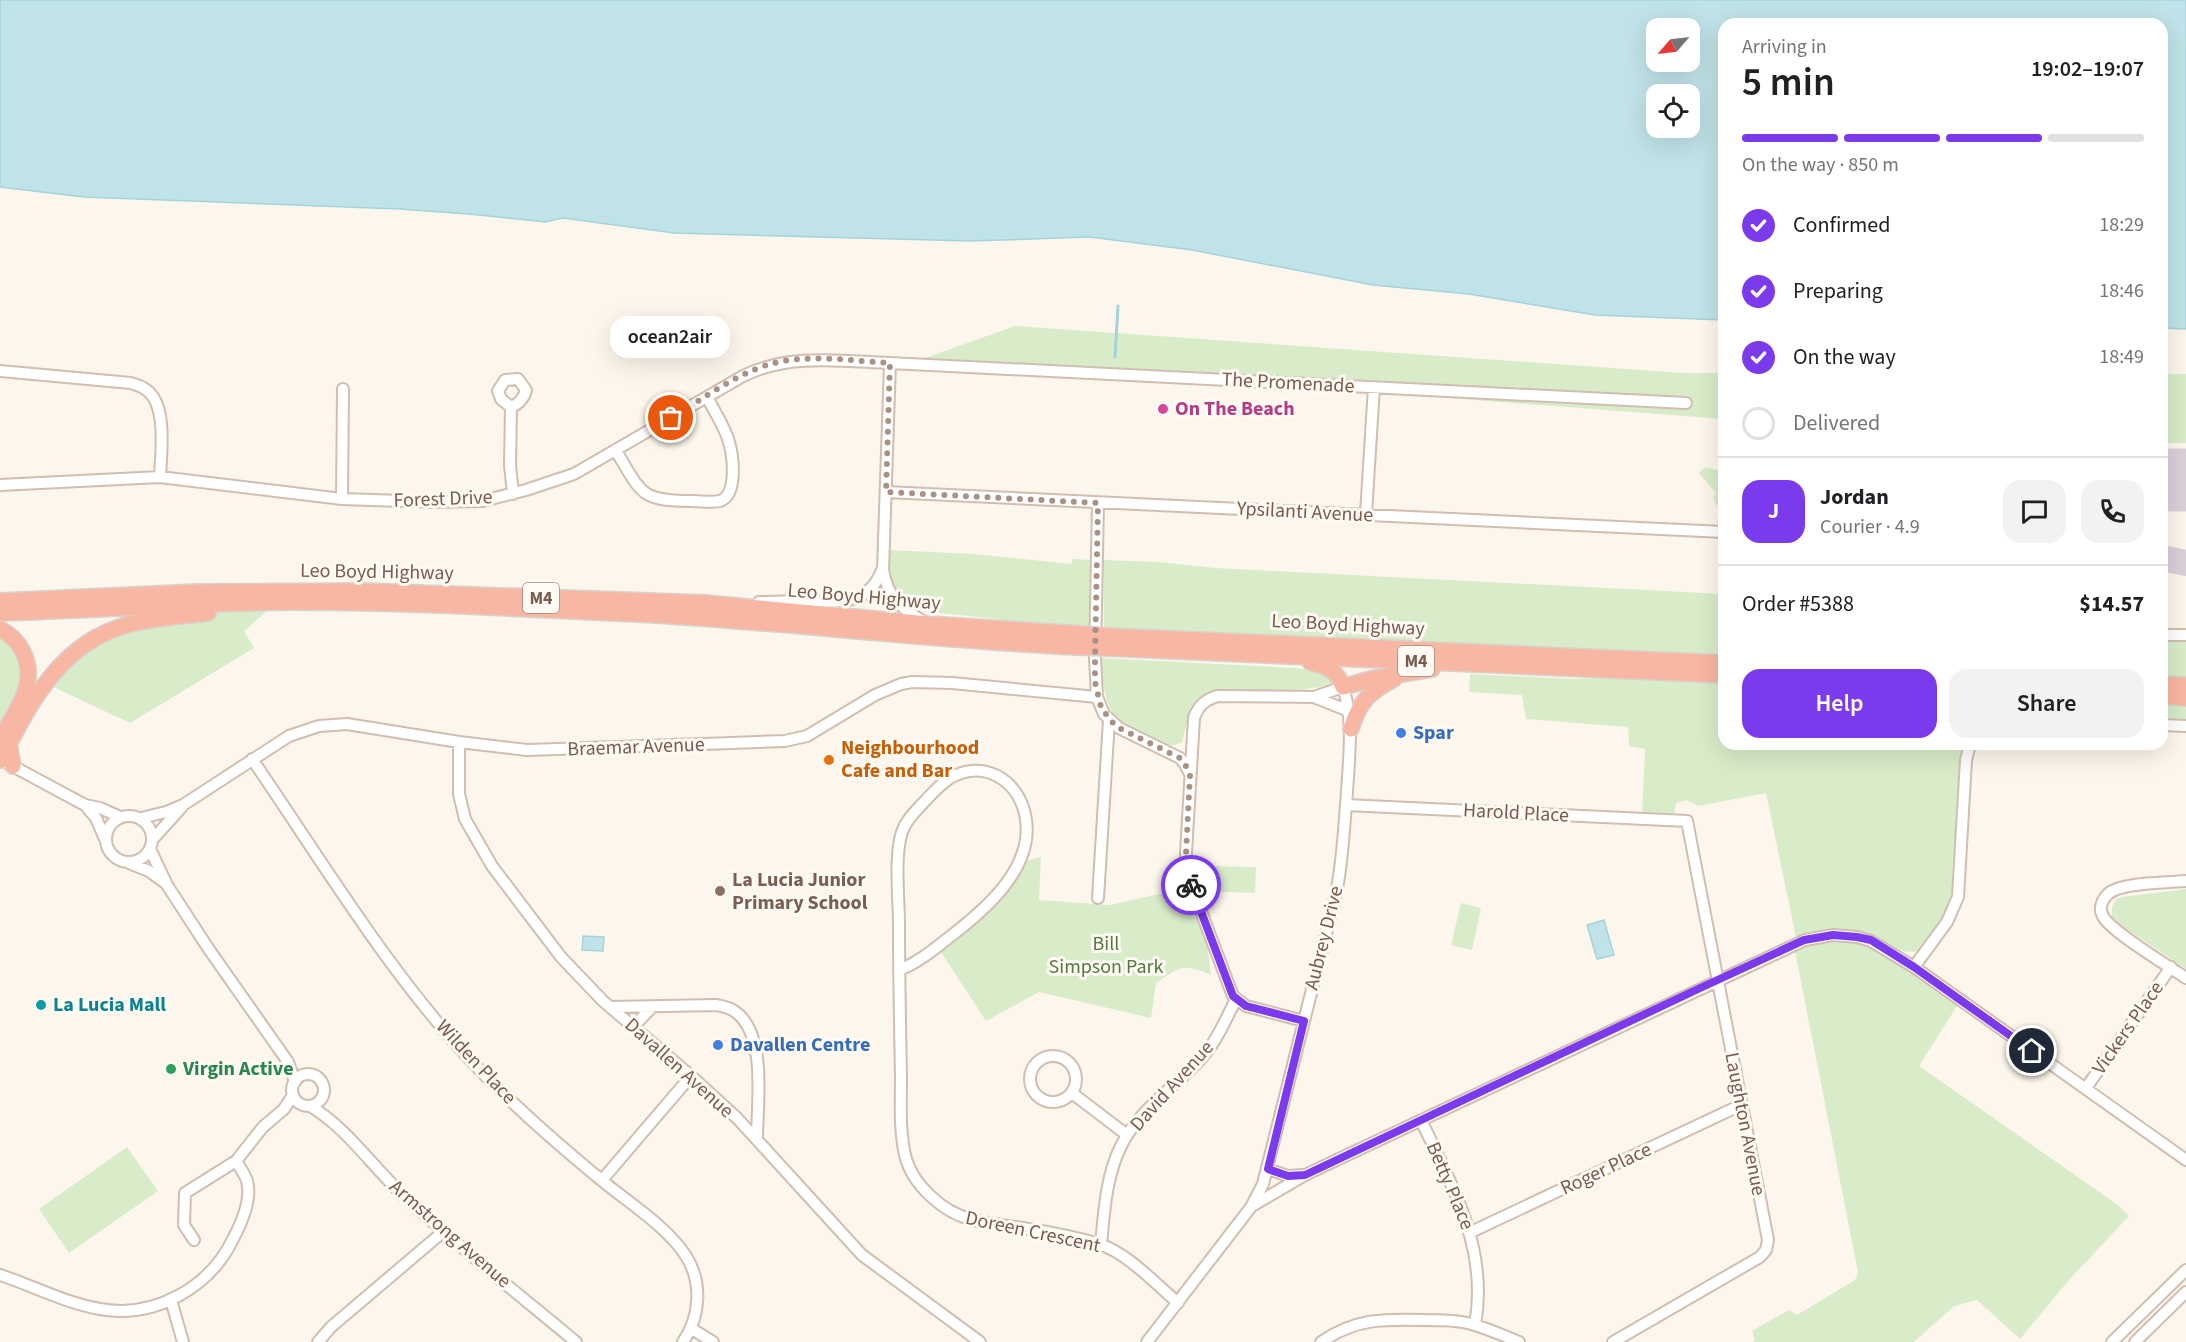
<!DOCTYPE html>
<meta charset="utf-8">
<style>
body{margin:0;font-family:"Source Sans 3",sans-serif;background:#f2f2f2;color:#202124;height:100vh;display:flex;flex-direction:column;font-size:22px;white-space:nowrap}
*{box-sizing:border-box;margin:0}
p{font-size:20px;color:#757577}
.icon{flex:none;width:33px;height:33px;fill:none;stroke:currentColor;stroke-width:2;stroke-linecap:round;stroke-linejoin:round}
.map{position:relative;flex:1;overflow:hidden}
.side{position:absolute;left:1718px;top:18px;width:450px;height:732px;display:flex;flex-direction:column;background:#fff;border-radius:18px;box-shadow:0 6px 24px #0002}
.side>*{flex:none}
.needle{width:39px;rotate:242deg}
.tools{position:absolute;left:1646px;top:18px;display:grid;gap:12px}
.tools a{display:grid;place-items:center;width:54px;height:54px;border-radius:12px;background:#fff;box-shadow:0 6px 24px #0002;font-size:30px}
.pin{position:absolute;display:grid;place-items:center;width:51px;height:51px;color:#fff;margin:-26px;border:3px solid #fff;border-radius:50%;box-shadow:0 2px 6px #0007}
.courier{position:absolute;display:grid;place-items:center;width:60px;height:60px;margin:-30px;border:4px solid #7c3aed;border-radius:50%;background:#fff;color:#222;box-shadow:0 2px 8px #0007}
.bubble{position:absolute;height:42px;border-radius:18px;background:#fff;box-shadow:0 6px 24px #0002;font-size:20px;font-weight:600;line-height:42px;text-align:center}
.head em{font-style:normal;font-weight:600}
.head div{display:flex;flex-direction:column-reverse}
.head{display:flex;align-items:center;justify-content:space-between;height:102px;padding:0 24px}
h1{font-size:39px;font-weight:600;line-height:45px}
.bar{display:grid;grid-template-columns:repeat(4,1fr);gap:9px 6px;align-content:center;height:72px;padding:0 24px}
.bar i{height:8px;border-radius:4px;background:#e0e0e0}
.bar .active{background:#7c3aed}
.bar p{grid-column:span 4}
.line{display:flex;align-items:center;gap:15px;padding:0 24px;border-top:2px solid #e0e0e0}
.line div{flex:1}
.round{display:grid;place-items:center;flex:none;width:63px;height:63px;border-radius:18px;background:#f2f2f2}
ol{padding:0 24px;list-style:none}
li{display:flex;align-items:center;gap:18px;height:66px}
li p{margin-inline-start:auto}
li .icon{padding:6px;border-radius:50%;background:#7c3aed;color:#fff;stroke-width:4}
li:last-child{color:#757577}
li i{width:33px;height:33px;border:3px solid #e0e0e0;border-radius:50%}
.primary-button{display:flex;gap:12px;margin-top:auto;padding:12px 24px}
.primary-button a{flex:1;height:69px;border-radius:18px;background:#7c3aed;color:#fff;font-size:24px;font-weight:600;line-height:69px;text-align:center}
.primary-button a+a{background:#f2f2f2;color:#202124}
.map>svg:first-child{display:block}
</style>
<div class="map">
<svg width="2186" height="1342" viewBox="0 0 2186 1342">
<rect width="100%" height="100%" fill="#fdf6ec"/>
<!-- green -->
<path fill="#d8ecc9" d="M1015,326l669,47h39v46l-798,-61z
M2162,374h24v69h-24z
M1723,458v47h-7l-3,-7 3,-5 -17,-20 6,-6 17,4 -2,-10z
M890,550l83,4 99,10v-5l20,1 -1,67c-58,-2 -114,-11 -172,-16 -27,-10 -31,-35 -29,-61z
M1103,560l55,2 57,6 508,26v62l-619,-28z
M269,609l-25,22 10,17 -124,75 -85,-40 53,-49 62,-18z
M0,631l29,41 -29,62z
M2162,641l24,1v35l-24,-1z
M1100,658l195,10 29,4 12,13 -45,6h-79l-13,7 -8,9 -9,35c-11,7 -20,1 -31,-4 -9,-5 -20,-8 -29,-15 -19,-15 -19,-43 -22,-65z
M1470,674l104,5 67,-3 82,4 1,64h239l-7,140 -4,19 -30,46c-21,11 -38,-13 -61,-17 -23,-3 -42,0 -65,5l-30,-144 -68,13 -11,-6 -11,3 -2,11h-32l3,-65 -16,-3 -1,-19 -102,-8 -4,-24 -53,-3z
M2162,702l24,2v17l-24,-1z
M1041,857l-2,43 71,5 58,-13 14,-1 25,51 4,33c-30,-12 -29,-9 -55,8l-5,35 -112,-26 -53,29 -49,-75 47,-38 41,-47z
M1206,866l50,1 -1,26 -50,-2z
M2186,889v80l-74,-50v-12l4,-8 6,-2z
M1461,903l20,5 -9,42 -21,-5z
M1826,940l27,2 16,4 55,35 33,25 -38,60 199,139 11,11 -60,64 -49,59 -43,-39 -23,6 -40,36h-162l3,-2 -3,-9 37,-21 8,5 58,-35 3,-8 -63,-321 14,-7z
M127,1147l31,44 -89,62 -30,-44z"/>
<!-- water -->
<path fill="#bfe3e8" stroke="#a5d3da" stroke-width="1.5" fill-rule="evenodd" d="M0,0h2186v329l-24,-1v-304h-438l-1,296 -128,-5 -126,-21 -96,-9 -181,-35 -102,-13 -120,4 -296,-8 -111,-15 -18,4 -76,-8 -70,-5 -315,-12 -84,-10zM1656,28h33v34h-33zM1656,94h33v34h-33z
M1604,920l10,35 -17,4 -10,-34z
M583,936l21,1 -1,14 -21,-1z"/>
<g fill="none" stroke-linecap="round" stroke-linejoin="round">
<!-- stream -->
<path stroke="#a5d3da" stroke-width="3" d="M1115,357l3,-51"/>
<!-- taxiway -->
<path stroke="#dbcfda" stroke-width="26" d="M2162,558l24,5"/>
<!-- runway -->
<path stroke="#dbcfda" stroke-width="63" d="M2162,480h24"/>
<defs>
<path id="minor" d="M890,363l-7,207c5,29 18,38 43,53
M0,371l131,12c5,2 10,3 14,6 23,14 16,64 15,88
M511,407c8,-3 13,-9 15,-17l-8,-11 -13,1 -7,11 3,8 10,8 -1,58 3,29
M616,451c26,42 23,50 76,50 9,0 19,2 28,0 18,-6 13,-45 9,-59 -4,-15 -15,-31 -22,-45
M0,485l160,-8 182,22 90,3 51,-1 43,-11 48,-16 169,-98c46,-23 98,-15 147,-13l796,40
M886,492l838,40
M342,499l1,-110
M1098,503l-3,155 2,39 7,17 15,14 61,30 5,6 5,10
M1366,514l8,-127
M759,602c16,0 32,-1 48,-1 32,1 61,5 75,-31
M2162,635h24
M1314,697l35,14
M2162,725l24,1
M459,742v52l6,25 27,47 69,91 42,44 88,75 46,42 125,137 118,87
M252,759c72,105 138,216 225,308 40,42 84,80 128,116 27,22 62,44 81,73 17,27 14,61 -3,86
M7,763l78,42 15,3 20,9
M85,805l11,13 9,21
M1346,805l341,16 81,419 -2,10 -6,7 -147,85
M106 839a23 23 0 1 1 46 0a23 23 0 1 1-46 0Z
M141,818l25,-6 17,-7 106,-69 30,-10 28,-2 112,18 68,8 205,-7 53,-2 22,-5 68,-41 26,-11 11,-2 40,1 145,14
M153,839l28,-31
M150,849l17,36 41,63 80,114 7,20
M129,863l20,8 15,11
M2186,881c-22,2 -48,1 -69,8 -12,4 -21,17 -13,29 11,16 63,47 82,60
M1098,898l11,-178
M1914,967l33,-45 11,-25 8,-137 4,-16
M899,970c18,-7 33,-19 48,-31 37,-28 90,-72 78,-125 -8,-35 -42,-55 -75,-36 -11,7 -18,16 -27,25 -8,9 -17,17 -21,29 -8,24 -3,67 -3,93 0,50 1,101 2,151 0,27 -2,57 5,83 3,9 8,19 15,27 31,36 58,36 102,42 25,4 52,9 76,16 27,8 57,40 79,59
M611,1007l105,-2c7,1 15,3 21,8 30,24 20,92 20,126
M633,1027l20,-21
M1030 1079a23 23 0 1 1 46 0a23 23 0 1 1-46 0Z
M292 1090a16 16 0 1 1 32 0a16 16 0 1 1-32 0Z
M2086,1088l85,-121
M1072,1093l55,42
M310,1106c36,21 61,59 92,88 55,52 115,99 174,148
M1421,1120c31,66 68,129 54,205
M1268,1169l20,7 14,-1
M602,1180l89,-104
M1252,1206l53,-31 40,-19 460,-216 28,-5 24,2 14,4 43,26 272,193
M1471,1232l270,-127
M194,1240l-10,-15 1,-32 51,-32
M1101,1245c3,-33 5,-69 20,-99 17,-35 50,-56 77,-84 17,-17 27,-41 38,-63
M0,1275c34,11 65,28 100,34 55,10 110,-22 133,-70 8,-15 19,-40 14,-58 -2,-7 -7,-13 -11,-20l27,-34 21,-18 9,-14
M171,1300l12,42
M692,1329l21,13
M318,1342l13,-15 113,-96
M1147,1342l104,-135 12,-23 73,-290c7,-34 8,-68 11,-102 2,-35 7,-71 -4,-105l-29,10 -97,-1c-12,4 -19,10 -23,22l-8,135 1,15 4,17 42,111 13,10 58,15
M1321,1342c35,-24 64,-23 103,-22 17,0 35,0 51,5 15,5 30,11 44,17
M2112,1342l74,-72
M2135,1342l51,-50"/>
<path id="highway" d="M0,601l198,-9 164,-1 344,12 222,21 154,10
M0,613c98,-3 195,-10 293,-11 108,0 217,6 325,11 153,7 306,27 460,34
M0,629c10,5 18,13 23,23 16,32 -8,60 -23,87
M1108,636l616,27
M1107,648l617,27
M1310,662c18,6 25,6 33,25l28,-8 61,-10
M2162,684l24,1
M2162,696l24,2
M1351,729c8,-27 18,-37 43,-50
M9,744l4,22
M1,760c29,-58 61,-119 129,-136 25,-6 52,-8 78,-11"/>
</defs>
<!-- minor casing -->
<use href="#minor" stroke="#d1beb0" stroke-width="14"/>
<!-- highway casing -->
<use href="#highway" stroke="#dad1cd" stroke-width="18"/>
<!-- minor -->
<use href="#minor" stroke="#fff" stroke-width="10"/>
<!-- highway -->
<use href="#highway" stroke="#f7b7a3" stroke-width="15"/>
<defs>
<path id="highway-bridge" d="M1082,634l26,2
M1078,647l29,1"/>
</defs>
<!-- highway-bridge casing -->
<use href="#highway-bridge" stroke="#dad1cd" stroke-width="18" stroke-linecap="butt"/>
<!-- highway-bridge -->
<use href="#highway-bridge" stroke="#f7b7a3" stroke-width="15"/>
</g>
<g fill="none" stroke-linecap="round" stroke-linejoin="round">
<!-- done -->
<path stroke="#a89285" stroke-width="6" stroke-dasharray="0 10.8" d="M671,418c30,-18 62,-42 96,-53 38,-12 84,-4 123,-2l-4,129 212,11 -3,155v24l6,25 9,13 9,8 61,30 5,6 5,11 -4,78 5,32"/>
<!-- route -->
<path stroke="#7c3aed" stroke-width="8" d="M1191,885l42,111 13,10 58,15 -36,148 20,7 17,-1 393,-186 106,-49 29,-5 24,2 14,3 43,27 118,84"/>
</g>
<!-- markers -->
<circle fill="#d1479c" stroke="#fffaf3" stroke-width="2" cx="1163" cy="409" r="6"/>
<g fill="#3f7fe0" stroke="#fffaf3" stroke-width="2">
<circle cx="1401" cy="733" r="6"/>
<circle cx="718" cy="1045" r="6"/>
</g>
<circle fill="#e8710a" stroke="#fffaf3" stroke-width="2" cx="829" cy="760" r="6"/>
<circle fill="#8d6e63" stroke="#fffaf3" stroke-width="2" cx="720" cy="891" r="6"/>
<circle fill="#0f9aa8" stroke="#fffaf3" stroke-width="2" cx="41" cy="1005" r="6"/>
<circle fill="#2e9e5b" stroke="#fffaf3" stroke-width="2" cx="171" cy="1069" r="6"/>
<g text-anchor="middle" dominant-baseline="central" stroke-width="6" stroke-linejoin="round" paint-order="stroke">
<!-- shield labels -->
<g fill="#fffaf3" stroke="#a28b7f" stroke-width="1.5">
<rect x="523" y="583" width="36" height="30" rx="4.5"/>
<rect x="1398" y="646" width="36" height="30" rx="4.5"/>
</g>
<g font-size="18" font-weight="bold" fill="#7a5c4d">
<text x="541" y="598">M4</text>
<text x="1416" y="661">M4</text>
</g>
<!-- street labels -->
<g font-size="20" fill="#7a5c4d" stroke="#fffaf3">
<text transform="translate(1288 383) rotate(3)">The Promenade</text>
<text transform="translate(443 499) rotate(-2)">Forest Drive</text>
<text transform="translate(1305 512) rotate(3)">Ypsilanti Avenue</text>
<text transform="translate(377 572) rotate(1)">Leo Boyd Highway</text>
<text transform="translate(864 597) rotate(5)">Leo Boyd Highway</text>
<text transform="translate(1348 625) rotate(3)">Leo Boyd Highway</text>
<text transform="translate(636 747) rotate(-2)">Braemar Avenue</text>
<text transform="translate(1516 813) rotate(3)">Harold Place</text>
<text transform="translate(1324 938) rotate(-76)">Aubrey Drive</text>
<text transform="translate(2128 1028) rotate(-55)">Vickers Place</text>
<text transform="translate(476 1062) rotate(47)">Wilden Place</text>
<text transform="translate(679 1068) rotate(42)">Davallen Avenue</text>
<text transform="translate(1172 1086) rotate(-48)">David Avenue</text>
<text transform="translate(1745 1124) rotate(79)">Laughton Avenue</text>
<text transform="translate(1606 1169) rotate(-25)">Roger Place</text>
<text transform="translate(1450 1186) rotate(67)">Betty Place</text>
<text transform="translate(1033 1232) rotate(12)">Doreen Crescent</text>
<text transform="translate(450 1234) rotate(41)">Armstrong Avenue</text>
</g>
<!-- hotel labels -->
<g font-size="20" font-weight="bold" fill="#b23c85" stroke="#fffaf3" text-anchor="start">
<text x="1175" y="409">On The Beach</text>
</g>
<!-- shop labels -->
<g font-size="20" font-weight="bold" fill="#366cbe" stroke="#fffaf3" text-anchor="start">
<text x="1413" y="733">Spar</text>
<text x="730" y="1045">Davallen Centre</text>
</g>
<!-- food labels -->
<g font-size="20" font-weight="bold" fill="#c56008" stroke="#fffaf3" text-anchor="start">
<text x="841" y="748">Neighbourhood<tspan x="841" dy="23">Cafe and Bar</tspan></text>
</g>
<!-- education labels -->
<g font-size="20" font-weight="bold" fill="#785e54" stroke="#fffaf3" text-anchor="start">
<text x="732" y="880">La Lucia Junior<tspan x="732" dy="23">Primary School</tspan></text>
</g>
<!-- park labels -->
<g font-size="20" fill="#537a41" stroke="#fffaf3">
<text x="1106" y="944">Bill<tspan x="1106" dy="23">Simpson Park</tspan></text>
</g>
<!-- culture labels -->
<g font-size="20" font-weight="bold" fill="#0d838f" stroke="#fffaf3" text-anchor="start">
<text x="53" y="1005">La Lucia Mall</text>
</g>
<!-- leisure labels -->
<g font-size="20" font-weight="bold" fill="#27864d" stroke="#fffaf3" text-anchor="start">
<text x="183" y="1069">Virgin Active</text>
</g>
</g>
</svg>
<div class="tools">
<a><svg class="needle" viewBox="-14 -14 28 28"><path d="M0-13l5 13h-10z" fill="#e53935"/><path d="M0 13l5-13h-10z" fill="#757577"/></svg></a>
<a><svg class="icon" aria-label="locate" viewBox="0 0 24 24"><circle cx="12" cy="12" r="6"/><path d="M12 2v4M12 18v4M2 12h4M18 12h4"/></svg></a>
</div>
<div class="pin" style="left:671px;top:418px;background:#ea580c"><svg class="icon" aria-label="bag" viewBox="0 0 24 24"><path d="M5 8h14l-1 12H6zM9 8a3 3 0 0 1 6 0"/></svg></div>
<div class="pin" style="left:2032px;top:1051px;background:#1f2937"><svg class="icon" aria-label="home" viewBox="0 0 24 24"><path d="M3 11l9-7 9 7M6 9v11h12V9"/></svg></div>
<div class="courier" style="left:1191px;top:885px"><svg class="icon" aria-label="bike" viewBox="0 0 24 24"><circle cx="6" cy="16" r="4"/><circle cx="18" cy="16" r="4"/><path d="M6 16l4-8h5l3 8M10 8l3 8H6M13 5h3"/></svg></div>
<div class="bubble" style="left:610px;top:316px;width:120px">ocean2air</div>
<section class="side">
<div class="head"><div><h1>5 min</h1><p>Arriving in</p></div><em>19:02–19:07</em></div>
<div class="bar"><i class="active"></i><i class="active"></i><i class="active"></i><i></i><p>On the way · 850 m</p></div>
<ol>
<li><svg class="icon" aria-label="check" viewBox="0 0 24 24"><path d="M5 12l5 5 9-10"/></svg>Confirmed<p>18:29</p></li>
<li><svg class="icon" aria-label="check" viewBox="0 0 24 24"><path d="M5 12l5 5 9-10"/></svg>Preparing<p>18:46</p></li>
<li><svg class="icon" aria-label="check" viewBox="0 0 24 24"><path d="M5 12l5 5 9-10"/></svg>On the way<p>18:49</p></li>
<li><i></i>Delivered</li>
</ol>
<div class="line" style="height:108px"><b class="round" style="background:#7c3aed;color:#fff">J</b><div><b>Jordan</b><p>Courier · 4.9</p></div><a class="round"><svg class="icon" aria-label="chat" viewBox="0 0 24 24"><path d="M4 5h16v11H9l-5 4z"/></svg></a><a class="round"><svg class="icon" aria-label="phone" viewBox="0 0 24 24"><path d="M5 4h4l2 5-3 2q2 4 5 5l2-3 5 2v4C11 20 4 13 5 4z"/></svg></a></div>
<div class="line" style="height:78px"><div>Order #5388</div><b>$14.57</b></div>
<div class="primary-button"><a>Help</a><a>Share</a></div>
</section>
</div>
